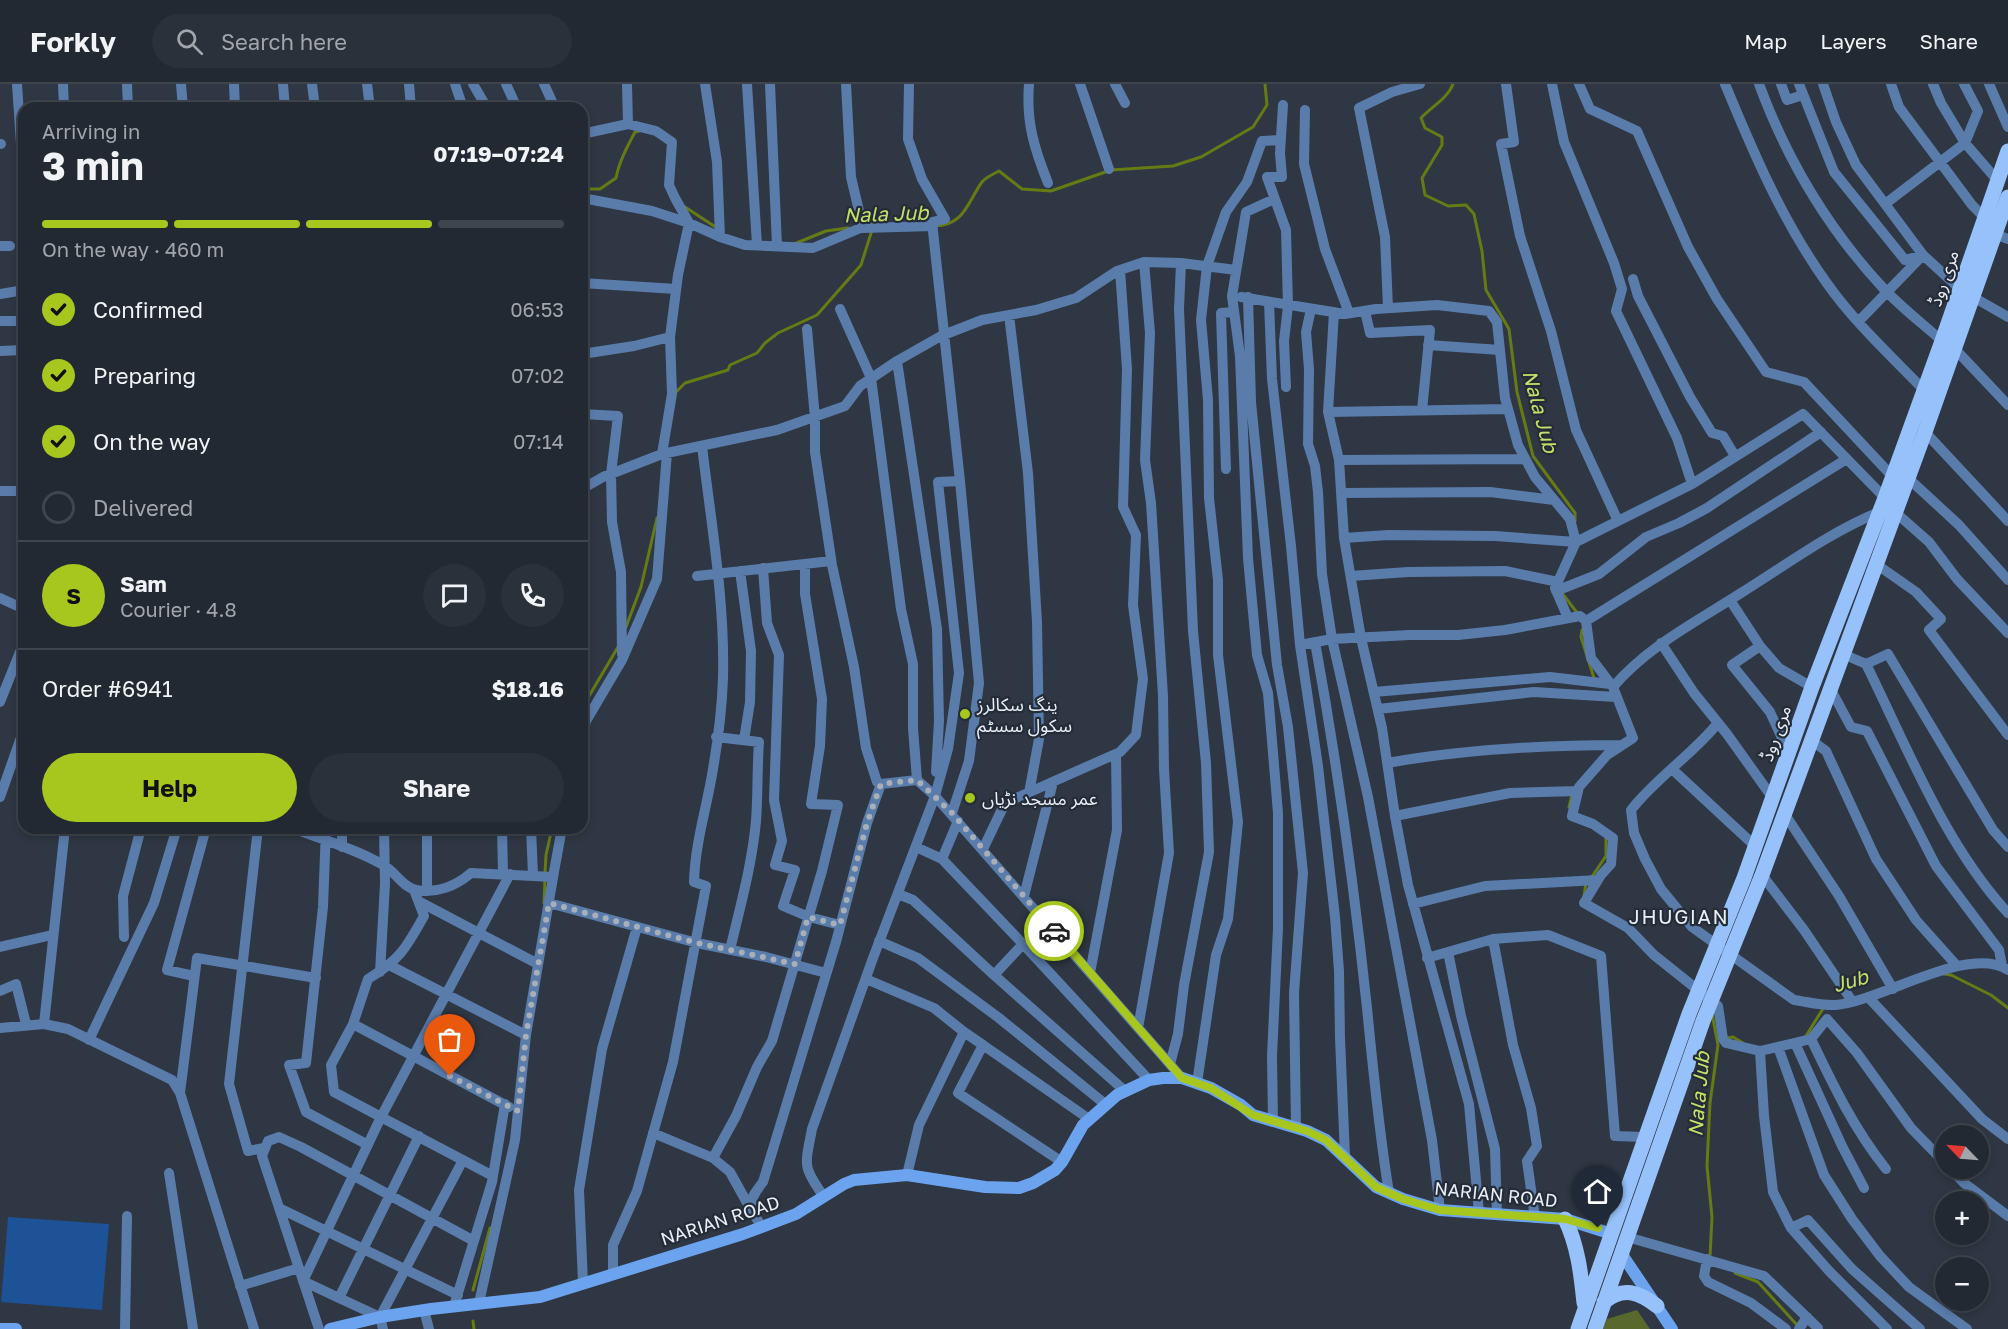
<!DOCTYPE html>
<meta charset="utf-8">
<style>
body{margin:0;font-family:"Golos Text","Noto Sans Arabic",sans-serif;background:#2a313a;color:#f1f3f6;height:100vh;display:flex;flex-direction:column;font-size:22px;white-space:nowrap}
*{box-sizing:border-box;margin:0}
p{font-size:20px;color:#a2a6ac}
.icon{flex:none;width:33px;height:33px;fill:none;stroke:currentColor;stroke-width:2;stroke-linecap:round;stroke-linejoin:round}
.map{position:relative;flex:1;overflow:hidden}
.side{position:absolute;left:18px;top:18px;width:570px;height:732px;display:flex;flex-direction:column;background:#222932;border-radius:18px;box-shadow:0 3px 9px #0003,0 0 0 2px #3f454d}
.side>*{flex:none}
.needle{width:39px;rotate:295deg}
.tools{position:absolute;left:1935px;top:1041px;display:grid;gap:12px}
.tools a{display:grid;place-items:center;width:54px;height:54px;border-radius:50%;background:#222932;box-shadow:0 3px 9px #0003,0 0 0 2px #3f454d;font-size:30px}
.pin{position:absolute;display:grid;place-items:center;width:51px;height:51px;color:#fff;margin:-62px -26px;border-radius:50% 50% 50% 0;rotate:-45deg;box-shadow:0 0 6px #0007}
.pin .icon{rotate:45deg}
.courier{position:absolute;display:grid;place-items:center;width:60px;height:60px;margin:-30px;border:4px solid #a7c71e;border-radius:50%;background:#fff;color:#222;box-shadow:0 2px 8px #0007}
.headline em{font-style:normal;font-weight:700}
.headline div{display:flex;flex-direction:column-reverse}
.headline{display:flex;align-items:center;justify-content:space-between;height:102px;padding:0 24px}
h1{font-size:39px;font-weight:700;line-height:45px}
.bar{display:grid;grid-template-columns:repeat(4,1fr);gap:9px 6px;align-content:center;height:72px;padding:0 24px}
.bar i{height:8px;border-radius:4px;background:#3f454d}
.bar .selected{background:#a7c71e}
.bar p{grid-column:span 4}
.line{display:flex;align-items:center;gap:15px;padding:0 24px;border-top:2px solid #3f454d}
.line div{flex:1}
.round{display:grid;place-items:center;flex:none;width:63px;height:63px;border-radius:32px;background:#2a313a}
ol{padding:0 24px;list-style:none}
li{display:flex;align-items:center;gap:18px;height:66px}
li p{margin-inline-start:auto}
li .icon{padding:6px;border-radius:50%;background:#a7c71e;color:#111;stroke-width:4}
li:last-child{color:#a2a6ac}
li i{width:33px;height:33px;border:3px solid #3f454d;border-radius:50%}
.action{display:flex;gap:12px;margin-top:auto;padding:12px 24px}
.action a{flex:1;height:69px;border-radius:36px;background:#a7c71e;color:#111;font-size:24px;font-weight:700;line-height:69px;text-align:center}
.action a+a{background:#2a313a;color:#f1f3f6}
header{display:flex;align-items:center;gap:36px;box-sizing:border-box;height:84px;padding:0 30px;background:#222932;border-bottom:2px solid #3f454d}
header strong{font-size:28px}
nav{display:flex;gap:33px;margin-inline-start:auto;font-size:21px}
.search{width:420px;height:54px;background:#2a313a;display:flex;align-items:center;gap:15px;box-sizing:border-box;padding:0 21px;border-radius:33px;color:#a2a6ac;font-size:22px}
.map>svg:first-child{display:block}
</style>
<header>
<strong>Forkly</strong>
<div class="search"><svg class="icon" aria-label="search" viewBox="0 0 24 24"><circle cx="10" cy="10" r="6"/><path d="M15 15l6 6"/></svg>Search here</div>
<nav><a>Map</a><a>Layers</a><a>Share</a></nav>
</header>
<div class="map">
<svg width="2008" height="1245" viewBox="0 0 2008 1245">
<rect width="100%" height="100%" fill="#2e3743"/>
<!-- green -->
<path fill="#59682c" d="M1637,1226l13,19h-47l4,-10z"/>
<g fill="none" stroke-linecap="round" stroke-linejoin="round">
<!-- stream -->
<path stroke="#667b13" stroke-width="3" d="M1453,0c-5,14 -22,23 -32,34l4,10 17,9v8l-20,33 3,17 23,11 18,-1 8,9 8,37 4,39 23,39 8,63 16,64 42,57v8
M582,105h18l16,-11c3,-16 11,-31 19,-46l4,-1
M685,123l32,21
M935,142c30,-1 33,-25 47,-44 4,-5 12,-8 17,-11l23,18 29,2 60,-21 62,-4 28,-9 52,-30 14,-22 -2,-21
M794,160l32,-13 22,-3
M676,308l9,-9 43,-13 2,-5 27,-12 8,-10 13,-10 39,-18 44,-50 11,-35
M1562,509l16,21
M626,543l15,-40 16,-69
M1582,546l-1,7 13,41
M582,624l36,-61
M1569,723l3,-13
M545,789l1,-18 6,-27
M1591,794l15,-22v-18
M1584,812l2,-13
M544,819l1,-24
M1944,890l7,1 40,20 17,13
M1806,952l18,-29
M1727,954l6,-1 10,6
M1710,1173l2,-40 -5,-51 3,-63 8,-58 -6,-31
M1735,1189l23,9 39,43
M473,1206l17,-62
M473,1237l1,8"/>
</g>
<!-- building -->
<path fill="#1e5296" d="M8,1133l101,7 -7,86 -101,-8z"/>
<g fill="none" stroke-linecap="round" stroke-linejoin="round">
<!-- minor -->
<path stroke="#5a7cab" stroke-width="10" d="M17,0l7,105
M63,0l1,24
M127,0l1,24
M181,0l2,24
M234,0l1,24
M283,0l2,24
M312,0l3,24
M367,0l3,24
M409,0l2,24
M455,0l8,24
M473,0l14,24
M506,0l11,24
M544,0l11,24
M627,0l1,40 28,7 16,11 -3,43 6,13 14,25 31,14 25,8 68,3 50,-21
M705,0l12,78 3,75
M747,0l10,161
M770,0l7,162
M846,0l5,93 12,51 70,-2
M909,0l-1,55 14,40 23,40 -13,3 28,259
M1029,0c-3,38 5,64 19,99
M1080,0l29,85
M1115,0l10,19
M1506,0l8,58 -13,2 19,92 31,95 25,99 42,91
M1552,0l12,58 50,121 8,26 -6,22 61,127 15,46
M1579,0l11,25 47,22 51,116 29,52 49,73 38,10 88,94
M1725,0c29,70 57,136 101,198 28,40 65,74 98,108
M1759,0c28,76 70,146 125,205 18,19 39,35 58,52
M1781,0l6,16 16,-5
M1799,0l35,88 71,88 18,-5 36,33
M1823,0l13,38 20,43 67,90 -65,67
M1891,0l8,23 73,98 12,12
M1964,0l14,27 -13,32 32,37
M1989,0l19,43
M1283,21l-3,48 2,24h-15l19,53 2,76 -4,35 2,46
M1305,26l-1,54 21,85 24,64
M582,50l46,-10
M0,60h1
M582,114l70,13 37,12 -11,52 -8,62 -36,9 -52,8
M1885,120l80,-61 -24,-40 -8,-19
M1989,148l19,7
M0,162h10
M1633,195l5,17 52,101 22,36 11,3 12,20
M582,199l94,6
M0,210l24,-4
M1241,213l104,17 31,-5 61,-4 52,6 8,11 8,76 13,47 17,32 35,42 6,23 -21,46 13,30
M1248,213l3,105 26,263 11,62 15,146 -9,120 2,135
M1973,213l35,20
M1269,218l3,77 19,167 9,99 18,121 17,151 4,54 1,67 5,118
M1388,224l-3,-71 -26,-129 33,-16 28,-8
M840,225l31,69 30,231 12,55v64l4,52
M1311,225l-5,23 3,37 -1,75 7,22 3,26 4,82 10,65 36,158 64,343 8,70
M1365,227l5,22 60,-3 -8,80
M1334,228l-6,100 11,48 5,78 17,100 21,90 13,88 13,69 61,219 10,109
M1009,231l19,158 9,149 2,117 -10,54
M0,237h24
M807,245l8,89v34l17,113 22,102 12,81 11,34 4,2 36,-4 18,16 247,282
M1428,261l72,5
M1955,265l53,56
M0,267l24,-1
M897,277l40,268 2,92 -3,51
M1328,328l180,-3
M582,330l36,2 -7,58 1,48 9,50 1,82
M1925,348l83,89
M662,370l10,-60 -2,-57
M1339,376l186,-1
M1226,385l-5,-156 13,-1
M1908,394l51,47 49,55
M582,405l21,-12 59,-23 115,-24 68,-24 15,-20 37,-25 44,-25 41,-16 54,-10 40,-12 41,-27 27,-9 37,1 55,7
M0,407h24
M1341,409l149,-1 64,8
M1895,428l34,30 28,37 51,54
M1344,454l44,-3 107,1 81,6 116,-58 111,-70 82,84
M1876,480l40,28 25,27 -12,11 79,105
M763,484l4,55 12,32 -5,145 8,41 -7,24 20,5 -12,36 26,11 31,8
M740,487l11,80 -1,51 -6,38
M697,492l134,-15
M1351,492l57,-4 97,-1 53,11
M1556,507l43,-17 47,-37 33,-14 28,-15 114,-76
M0,514l24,11
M1730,516l30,46 -28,19 38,47 19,41
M1586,537l5,37 22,29 20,51 -26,17 -28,32 -7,29 21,8 20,14 -2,26 -10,11 -17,28 44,25 26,27 64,51 5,33 3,4 34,8 4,65 9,76 18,36 17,-8 44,49 68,60
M1315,558c22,121 39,243 52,366 6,62 12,123 22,185
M1661,559l33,50 33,41 45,63
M1300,561l32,-6 78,-4h48l47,-5 75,-14 6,5 259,-161
M1760,562l19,22 33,19
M1843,570l23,10c41,83 79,181 142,249
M1866,580l22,-10 105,176 15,17
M1613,603c35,-41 83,-65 128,-94 45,-28 89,-61 138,-81
M1830,604l21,39 16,4 69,135 63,84 3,16
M1374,608l176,-15 60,7
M0,618l24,-60
M1378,625l156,-17 82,5
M1718,639c-26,32 -61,54 -87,87l3,23 11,26 16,30 31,38 102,73c14,2 28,6 42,5 46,-4 132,-61 172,-35
M716,653l43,5c-2,27 -1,53 -3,79 -4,44 -16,86 -26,129
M582,654l4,-17 36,-61 35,-81 10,-126
M1811,656l15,11 50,108 40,61 41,46
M1387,679c79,-14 156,-18 235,-18
M1672,685l83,77
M0,713l24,-68
M1784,729l55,83 54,93
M1395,732l115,-23 68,-2
M958,737l-16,38 81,85
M258,744l-29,256 19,67 16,-3
M293,744c30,12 63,21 90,37 12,6 19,22 33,25 20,4 40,-4 55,-17l82,4 9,-49
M326,744l-3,79 -17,156 -17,2 17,47 62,33
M427,744v62
M502,744l1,45
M531,744l2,47
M342,763v-19
M916,763l26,12
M983,765l22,-46 115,-51 16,-17 7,-56 -10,-74 3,-70 -13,-28 4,-138 -7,-99
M1762,791l42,55 48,71
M414,806l10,26c-18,32 -24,44 -56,63l-15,45 -22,41 3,27 47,25 -78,164 36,17 80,-162
M898,810l15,6 81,75
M1024,812l29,-114
M420,818l118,62
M549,819l148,40 69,14 60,16
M1413,820l72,-18 113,-6
M124,853l-1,-41 18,-68
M1493,855l20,106 18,63 6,38 -10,15 8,57
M879,857l39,17 81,60 106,86
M0,863l52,-12
M1448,868l13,64 34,133 2,66
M1427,874l66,-19 55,-4 53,21 14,180 29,1
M391,882l135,69
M380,888l5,-88 -1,-56
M1090,889l27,-143 -1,-76
M194,892l-27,-6 39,-142
M866,895l68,29 30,24
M0,907l16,-7 10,40
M1868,913l114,122 26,20
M44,940l21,-196
M353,940l156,83
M0,944l44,-4 24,5 104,51 8,13 74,236
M1138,944l31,-175 -5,-84 -1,-73 -12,-193 -6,-43 5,-127 -6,-71
M1811,955c22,46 43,90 75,130
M89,956l65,-137 23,-75
M1795,959l47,103 22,42
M1778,963l46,128 28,44 28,37 29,31 58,42
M1760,967l51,-12 16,-20 30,34 54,75 35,36
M1170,980l8,-30 6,-49 25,-133 -3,-89 -13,-132 -14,-322 2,-46
M1197,999l19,-128 12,-36 10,-97 -20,-167v-75l-9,-82 -1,-98 -7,-80 6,-54 19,-54 21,-30 15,-41 19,-1
M1125,1007l-131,-116 29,-31 126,136
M180,1009l17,-135 119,20
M1273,1038l-1,-66 6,-128v-115l-10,-120 -11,-38 -9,-97 -8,-202 -8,-60 14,-84 28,-13
M653,1049l60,25 17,14 21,38
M713,1074l23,-42 21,-49 15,-26 50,-170 16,-66 -27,-1 9,-58 2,-47 -17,-105v-30
M1062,1078l-104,-69 25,-48 106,74
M1950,1084l14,15 44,33
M169,1089l24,156
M907,1091l12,-50 45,-93 19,13
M493,1092l-112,-59 129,-243
M824,1113c-22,-31 -19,-31 -12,-68l61,-171 62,-162 13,-47 11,-76 -21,-191 22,-1 19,202 -10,78 -17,52
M279,1124l179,87
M762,1143c-14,-21 -15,-25 1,-45l73,-240 31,-119 14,-39
M1791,1144l39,44 57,57
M1627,1153l137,39 54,52
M1707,1175l-3,17 4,6 43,21 35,26
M613,1189v-28l24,-54 36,-129 33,-176 -12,-4c1,-39 13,-75 19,-113 5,-29 9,-61 10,-91 2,-78 -12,-155 -21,-232
M583,1199l-4,-93 23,-141 35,-122
M240,1202l59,-18
M339,1214l41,19
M479,1219l36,-163 11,-105 28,-163
M454,1222l38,-124 13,-78
M424,1226l5,19
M125,1245l2,-113
M319,1245l-57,-173 6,-15 11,-4 22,10 173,94
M383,1245l-3,-12 83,-157
M1799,1245l8,-12"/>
<!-- secondary -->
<path stroke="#6ca3ee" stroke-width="12" d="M1621,1169l51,76
M0,1245h16
M330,1245l50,-12 51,-8 109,-12 203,-63 53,-20 48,-30 10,-4 53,-5 78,12 34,1 14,-5 22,-13 7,-8 21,-37 34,-30 32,-15 14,-2h19l29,10 30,17 12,10 54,16 19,9 50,47 27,12 37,11 125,9 47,15"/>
<!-- primary -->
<path stroke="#97c1fa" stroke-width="15" d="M1565,1135c13,27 16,55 19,84
M1604,1218c19,-16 35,-10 53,4
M1578,1245l111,-315 55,-136 68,-191 73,-189 57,-157 66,-190
M1595,1245l108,-308 59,-146 163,-443 83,-235"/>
</g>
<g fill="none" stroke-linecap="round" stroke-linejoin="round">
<!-- done -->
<path stroke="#a8afb8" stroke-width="6" stroke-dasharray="0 10.8" d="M450,992l68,35 8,-76 23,-132 148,40 98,21 13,-47 32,8 27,-102 14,-39 36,-4 35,33 102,118"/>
<!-- route -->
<path stroke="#a7c71e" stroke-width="8" d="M1054,847l128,147 29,10 42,27 54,16 19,9 50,47 27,12 37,11 125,9 33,9"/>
</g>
<!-- markers -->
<g fill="#a7c71e" stroke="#242c38" stroke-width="2">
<circle cx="965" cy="630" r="6"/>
<circle cx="970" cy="714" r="6"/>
</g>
<g text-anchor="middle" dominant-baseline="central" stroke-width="4.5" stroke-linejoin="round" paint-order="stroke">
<!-- street labels -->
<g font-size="18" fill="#e9eff7" stroke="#242c38">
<text transform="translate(1943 194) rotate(-71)">مری روڈ</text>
<text transform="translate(1775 649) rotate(-70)">مری روڈ</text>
<text transform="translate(1496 1110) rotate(6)">NARIAN ROAD</text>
<text transform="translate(720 1136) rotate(-18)">NARIAN ROAD</text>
</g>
<!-- poi labels -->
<g font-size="18" fill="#e9eff7" stroke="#242c38" text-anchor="start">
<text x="977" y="620">ینگ سکالرز<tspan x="977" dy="21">سکول سسٹم</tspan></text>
<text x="982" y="714">عمر مسجد نڑیاں</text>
</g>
<!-- water labels -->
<g font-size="20" font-style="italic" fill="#c4e266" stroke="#242c38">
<text transform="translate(886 129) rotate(-2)">Nala Jub</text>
<text transform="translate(1541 327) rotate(75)">Nala Jub</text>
<text transform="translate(1850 896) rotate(-16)">Jub</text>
<text transform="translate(1698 1010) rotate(-85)">Nala Jub</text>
</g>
<!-- neighbourhood labels -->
<g font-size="20" letter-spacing="1.5" fill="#e9eff7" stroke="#242c38">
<text x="1679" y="832">JHUGIAN</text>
</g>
</g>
</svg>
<div class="tools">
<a><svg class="needle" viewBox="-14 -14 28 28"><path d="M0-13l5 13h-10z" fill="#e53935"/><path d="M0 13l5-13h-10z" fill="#a2a6ac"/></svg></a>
<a>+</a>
<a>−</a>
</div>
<div class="pin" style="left:450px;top:992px;background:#ea580c"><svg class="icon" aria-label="bag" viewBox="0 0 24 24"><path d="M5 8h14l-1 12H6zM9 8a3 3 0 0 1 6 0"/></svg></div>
<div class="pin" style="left:1598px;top:1144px;background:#1f2937"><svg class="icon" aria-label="home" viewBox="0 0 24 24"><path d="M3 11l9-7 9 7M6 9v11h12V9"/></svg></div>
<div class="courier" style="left:1054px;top:847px"><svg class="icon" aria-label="car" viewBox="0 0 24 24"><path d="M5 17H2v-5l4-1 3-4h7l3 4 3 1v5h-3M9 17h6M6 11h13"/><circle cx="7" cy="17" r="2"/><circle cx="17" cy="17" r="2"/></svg></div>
<section class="side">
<div class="headline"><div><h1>3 min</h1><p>Arriving in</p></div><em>07:19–07:24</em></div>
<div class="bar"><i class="selected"></i><i class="selected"></i><i class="selected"></i><i></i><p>On the way · 460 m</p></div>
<ol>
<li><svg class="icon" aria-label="check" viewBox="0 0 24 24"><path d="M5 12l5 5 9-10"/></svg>Confirmed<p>06:53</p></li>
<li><svg class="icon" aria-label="check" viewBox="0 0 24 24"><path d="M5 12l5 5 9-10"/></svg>Preparing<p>07:02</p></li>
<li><svg class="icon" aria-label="check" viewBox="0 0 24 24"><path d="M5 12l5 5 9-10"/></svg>On the way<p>07:14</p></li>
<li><i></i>Delivered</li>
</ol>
<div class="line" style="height:108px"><b class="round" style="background:#a7c71e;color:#111">S</b><div><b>Sam</b><p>Courier · 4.8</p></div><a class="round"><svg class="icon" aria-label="chat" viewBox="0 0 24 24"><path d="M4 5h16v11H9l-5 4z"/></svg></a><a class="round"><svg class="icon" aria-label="phone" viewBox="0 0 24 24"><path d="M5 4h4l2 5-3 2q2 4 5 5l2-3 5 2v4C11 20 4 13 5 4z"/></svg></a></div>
<div class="line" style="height:78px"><div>Order #6941</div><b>$18.16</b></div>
<div class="action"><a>Help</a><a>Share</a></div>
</section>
</div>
